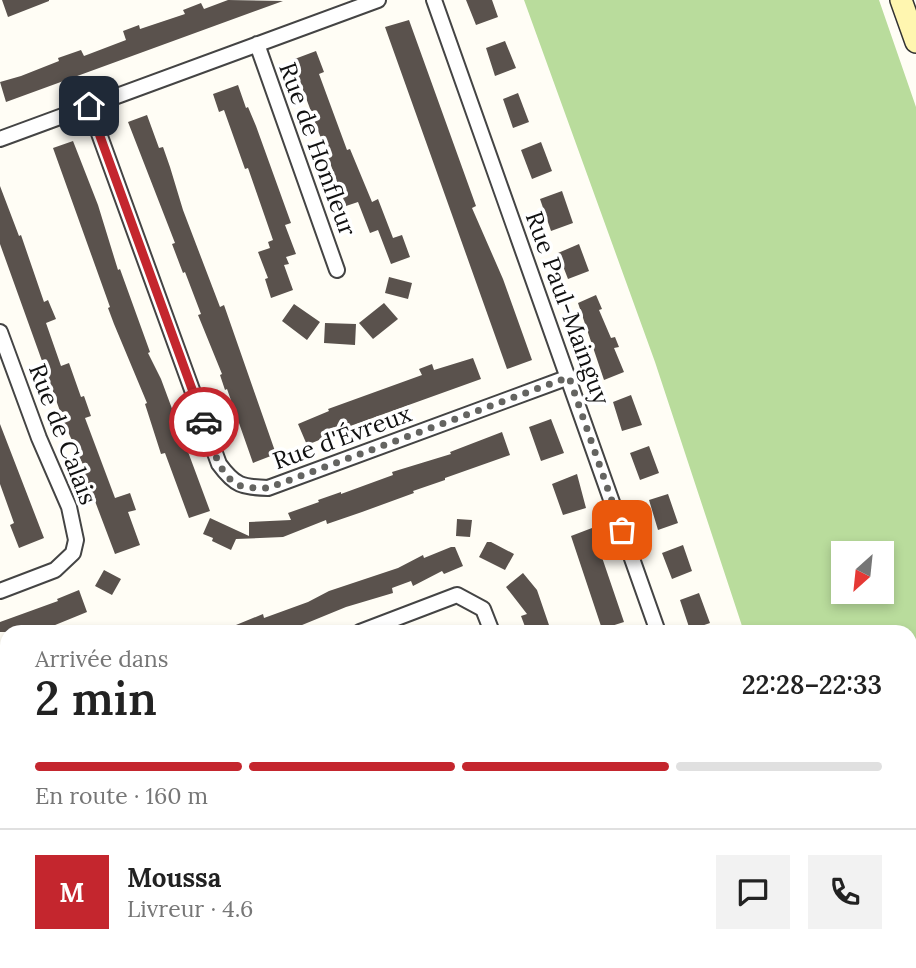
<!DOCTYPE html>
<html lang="fr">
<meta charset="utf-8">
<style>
body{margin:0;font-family:Lora,serif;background:#f2f2f2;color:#222;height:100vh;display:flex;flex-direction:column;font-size:26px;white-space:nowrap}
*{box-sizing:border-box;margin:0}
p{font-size:23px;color:#767676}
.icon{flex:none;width:38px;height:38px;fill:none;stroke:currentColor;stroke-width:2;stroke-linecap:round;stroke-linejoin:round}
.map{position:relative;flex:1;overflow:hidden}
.drawer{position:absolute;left:0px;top:625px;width:917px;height:345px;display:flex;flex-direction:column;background:#fff;border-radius:21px 21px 0 0;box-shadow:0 4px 10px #0003}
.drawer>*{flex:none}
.needle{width:46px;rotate:207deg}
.tools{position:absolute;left:831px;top:541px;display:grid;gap:14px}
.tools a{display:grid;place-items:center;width:63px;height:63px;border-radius:0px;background:#fff;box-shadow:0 4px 10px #0003;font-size:35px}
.pin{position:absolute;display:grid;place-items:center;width:60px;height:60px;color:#fff;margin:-30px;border-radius:14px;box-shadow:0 4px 10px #0006}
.courier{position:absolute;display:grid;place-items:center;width:70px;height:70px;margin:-35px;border:5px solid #c4262e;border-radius:50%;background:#fff;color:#222;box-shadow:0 2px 9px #0007}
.overview em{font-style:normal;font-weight:600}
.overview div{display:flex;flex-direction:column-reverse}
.overview{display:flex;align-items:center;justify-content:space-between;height:119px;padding:0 35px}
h1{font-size:46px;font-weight:600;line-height:52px}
.bar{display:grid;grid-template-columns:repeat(4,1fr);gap:10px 7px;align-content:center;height:84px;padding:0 35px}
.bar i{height:9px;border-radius:5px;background:#e0e0e0}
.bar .on{background:#c4262e}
.bar p{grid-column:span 4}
.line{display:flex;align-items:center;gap:18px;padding:0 35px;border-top:2px solid #e0e0e0}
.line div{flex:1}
.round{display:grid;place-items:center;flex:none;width:74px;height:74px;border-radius:0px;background:#f2f2f2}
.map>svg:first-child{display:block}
</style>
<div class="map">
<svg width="916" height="968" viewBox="0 0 916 968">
<rect width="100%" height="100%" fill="#fffdf5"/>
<!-- forest -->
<path fill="#b9dc9c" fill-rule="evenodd" d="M524,0h355l37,107v861h-65l-1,-5 60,-1v-330h-166l-89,-270zM844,553h38v39h-38z"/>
<!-- building -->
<path fill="#5a524d" d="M2,0h47v1l-41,16z
M228,0l55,1 -277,101 -6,-20 21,-6 38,-15 -1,-3 23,-8 3,6 42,-16 -3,-9 16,-6 1,4 45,-15 -2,-4 18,-7 3,6z
M466,0h26l6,17 -22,8z
M409,20l67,186 -4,2 31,71 29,81 -25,9 -122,-342z
M505,41l11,27 -21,8 -9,-28z
M316,51l8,21 -5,2 28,76 3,-1 22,53 6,-3 15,39 9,-3 8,22 -19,7 -13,-34 -8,3 -12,-31 -12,4 -54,-146z
M238,85l8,23 2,-1 8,19 35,97 -6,2 11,29 -10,3 3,7 -5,1 9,25 -22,8 -6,-19 3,-1 -10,-26 12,-4 -2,-6 5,-2 -25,-72 -3,1 -21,-59 -5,2 -6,-18z
M518,93l11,29 -16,6 -10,-29z
M147,115l12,33 4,-1 7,20 13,43 37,97 4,-2 52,149 -23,9 -26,-74 -2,1 -5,-15 2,-1 -24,-59 3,-1 -16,-42 -2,1 -11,-29 3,-1 -47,-121z
M73,141l25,64 20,65 2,-1 30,83 -2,1 13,26 49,132 -21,7 -24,-65 -4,1 -16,-50 2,-1 -33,-79 -6,-16 2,-1 -57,-159z
M541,142l11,29 -20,8 -11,-29z
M0,186l19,50 2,-1 23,67 4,-2 8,19 -10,4 15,43 8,-3 12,34 3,-1 7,20 -6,2 30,80 15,-5 6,17 -8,2 12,33 -25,9 -25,-66 -2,1 -8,-21 4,-1 -19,-42 -65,-181z
M562,191l11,32 -22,8 -11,-32z
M579,244l10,27 -21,8 -10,-26z
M389,277l23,6 -4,16 -23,-6z
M596,295l6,14 -3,1 12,28 4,-1 4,10 -5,1 10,24 -20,8 -26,-77z
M384,303l14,16 -25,20 -14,-16z
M294,304l26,18 -13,18 -25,-19z
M325,323l31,1 -1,21 -31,-2z
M473,358l8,21 -153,55 1,2 -22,9 -9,-21 31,-13 -1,-2 94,-34 -3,-6 13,-5 2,6z
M631,395l11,30 -20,6 -9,-29z
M551,419l13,34 -23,8 -12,-34z
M0,424l44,114 -25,10 -9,-23 4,-2 -14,-39z
M502,432l8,23 -65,23v2l-32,11 1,2 -52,19 -35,12 -1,-4 -43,17 -47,2 -5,11 -19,-9 1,-3 -10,-4 7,-16 39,18v-14l42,-2 -3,-7 31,-11 -1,-2 23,-8v2l52,-19 -1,-3 59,-18 -1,-2z
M649,446l10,27 -19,7 -10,-27z
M577,474l9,34 -23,7 -11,-31z
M668,494l10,29 -20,7 -9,-30z
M457,519l15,1 -2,17 -14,-1z
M592,528l32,94 -22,7 -31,-93z
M487,542h4l23,12 -9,16 -26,-13z
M683,545l9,26 -20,8 -10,-26z
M451,547h4l8,19 -19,8 -2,-3 -29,15 -2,-5 -19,7 1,5 -47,14 -61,25h-66l44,-18 1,4 44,-16 21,-11 69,-23 25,-13 1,3z
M104,570l17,9 -9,16 -17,-9z
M523,573l14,17 13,38 -10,4h-13l-6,-16 6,-2 -21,-27z
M79,590l8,22 -49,20h-38v-10l58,-21 -1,-2z
M699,593l11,30 -20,7 -10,-30z"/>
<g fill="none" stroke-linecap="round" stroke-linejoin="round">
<defs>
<path id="street" d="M434,0l224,632
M257,44l80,226
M89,106l130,358c16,22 23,23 49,24l301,-111
M0,139l378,-139
M0,332l39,106 30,69 7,33 -3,13 -18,17 -55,21
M360,632l97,-37 26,14 9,23
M0,781l7,-9
M0,795l7,27
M0,954l7,-3
M521,962l1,6
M586,962l3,6
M717,968l14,-6"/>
<path id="secondary" d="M901,0l15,42"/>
</defs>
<!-- street casing -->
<use href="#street" stroke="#444" stroke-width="18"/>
<!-- secondary casing -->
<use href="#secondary" stroke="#333" stroke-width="24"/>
<!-- street -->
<use href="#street" stroke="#fff" stroke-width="14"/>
<!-- secondary -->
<use href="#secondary" stroke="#fff6b0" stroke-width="21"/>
</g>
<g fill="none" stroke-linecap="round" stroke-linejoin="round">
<!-- done -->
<path stroke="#646461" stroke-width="7" stroke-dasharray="0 12.6" d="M204,422c8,21 15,60 41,65 8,1 16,1 23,1l301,-111 53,153"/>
<!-- route -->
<path stroke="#c4262e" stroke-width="9" d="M89,106l115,316"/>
</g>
<g text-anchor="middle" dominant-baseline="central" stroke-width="7" stroke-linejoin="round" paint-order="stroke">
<!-- street labels -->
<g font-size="24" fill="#111" stroke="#fff">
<text transform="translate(318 149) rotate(70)">Rue de Honfleur</text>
<text transform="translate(568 308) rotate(70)">Rue Paul-Mainguy</text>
<text transform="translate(63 434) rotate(69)">Rue de Calais</text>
<text transform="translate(342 437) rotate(-20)">Rue d'Évreux</text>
</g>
</g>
</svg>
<div class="tools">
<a><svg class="needle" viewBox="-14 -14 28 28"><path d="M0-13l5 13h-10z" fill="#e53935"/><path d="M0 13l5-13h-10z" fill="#767676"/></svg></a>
</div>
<div class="pin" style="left:622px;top:530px;background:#ea580c"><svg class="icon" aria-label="bag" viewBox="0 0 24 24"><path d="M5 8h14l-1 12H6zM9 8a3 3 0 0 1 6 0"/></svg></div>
<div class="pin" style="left:89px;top:106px;background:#1f2937"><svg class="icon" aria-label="home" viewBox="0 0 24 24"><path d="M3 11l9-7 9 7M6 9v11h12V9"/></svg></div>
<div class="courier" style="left:204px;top:422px"><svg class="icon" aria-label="car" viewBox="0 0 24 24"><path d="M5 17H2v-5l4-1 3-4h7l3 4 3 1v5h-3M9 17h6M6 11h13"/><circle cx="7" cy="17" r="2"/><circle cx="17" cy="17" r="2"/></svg></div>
<section class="drawer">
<div class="overview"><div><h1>2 min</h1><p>Arrivée dans</p></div><em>22:28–22:33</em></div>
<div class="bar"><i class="on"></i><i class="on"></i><i class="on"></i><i></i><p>En route · 160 m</p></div>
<div class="line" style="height:126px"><b class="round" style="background:#c4262e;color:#fff">M</b><div><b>Moussa</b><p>Livreur · 4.6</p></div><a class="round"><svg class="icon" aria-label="chat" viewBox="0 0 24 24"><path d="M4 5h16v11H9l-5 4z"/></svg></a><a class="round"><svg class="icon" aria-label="phone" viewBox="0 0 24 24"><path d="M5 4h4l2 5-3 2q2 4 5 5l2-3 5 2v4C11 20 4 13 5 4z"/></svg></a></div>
</section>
</div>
